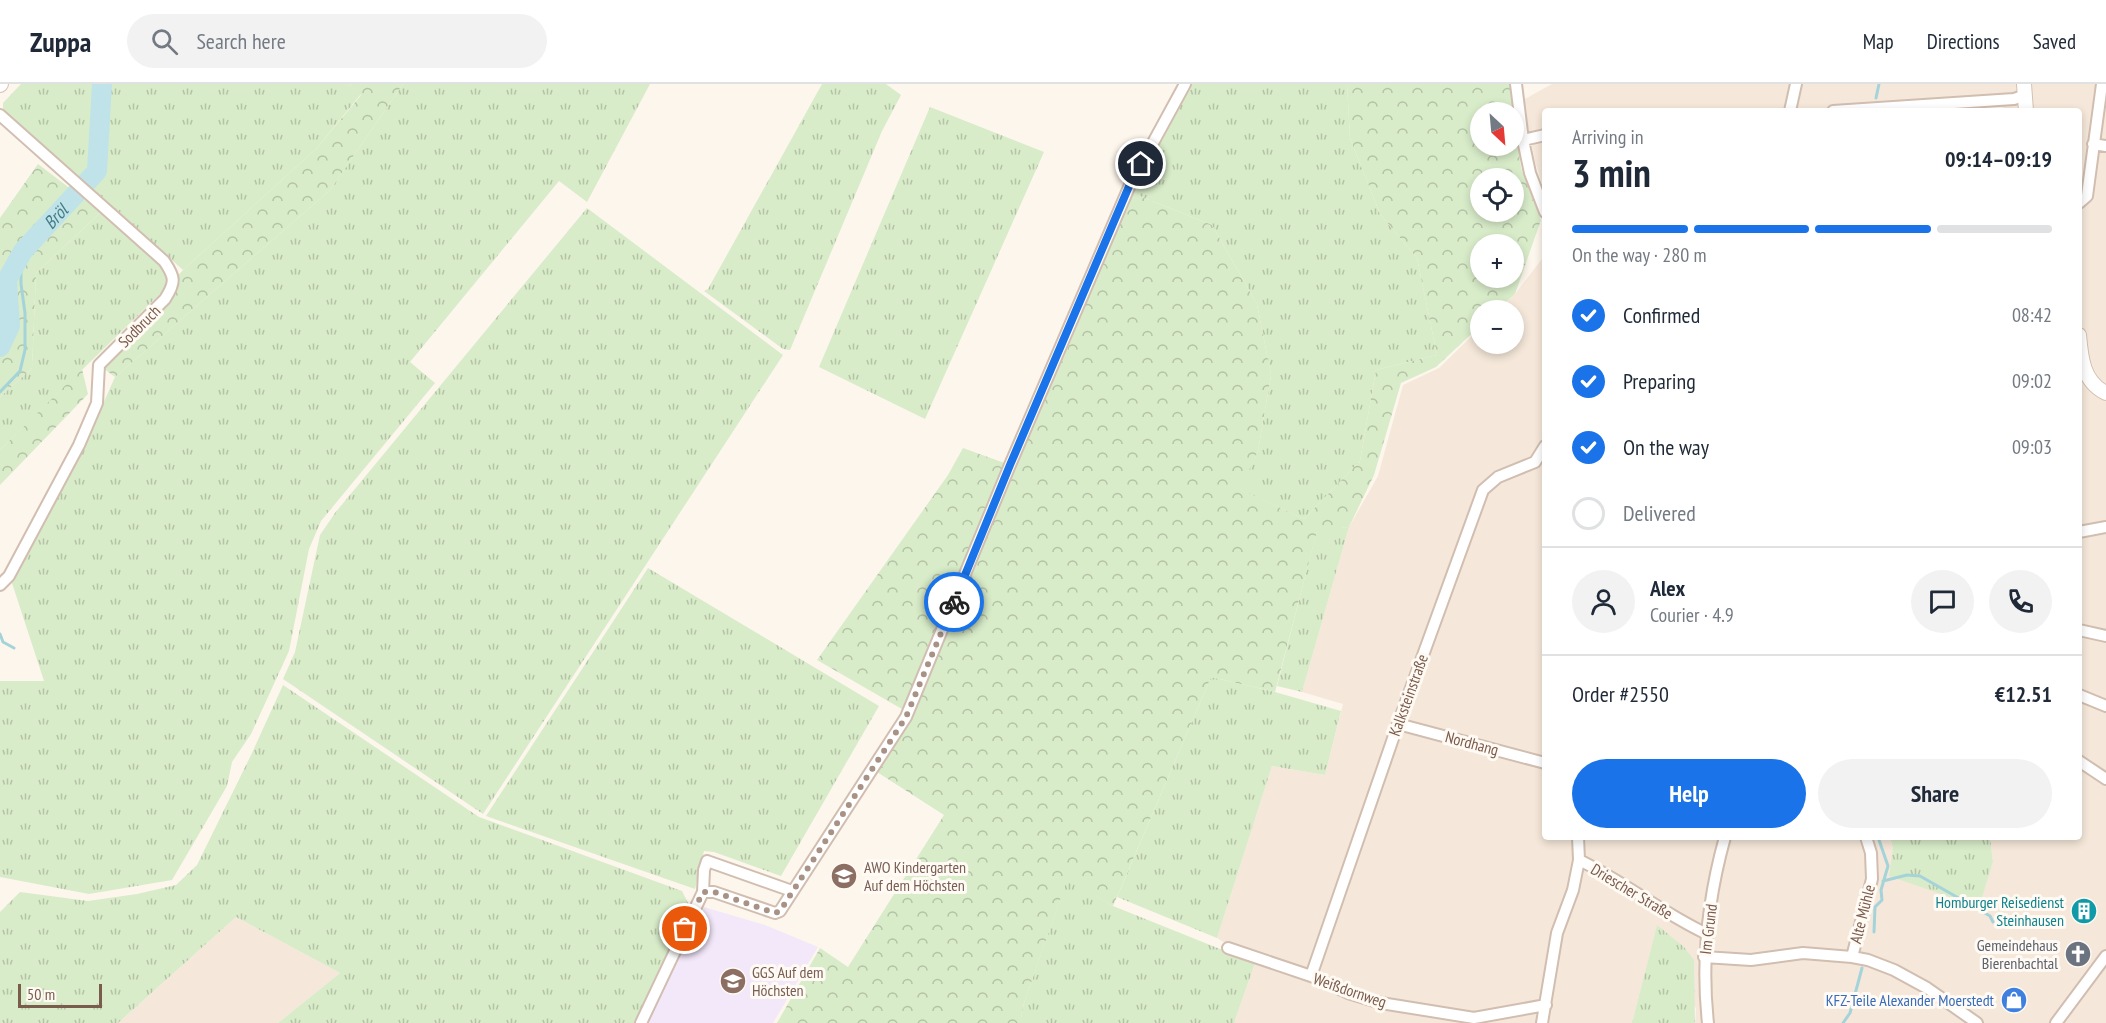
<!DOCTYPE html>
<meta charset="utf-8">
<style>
body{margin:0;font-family:"PT Sans Narrow",sans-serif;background:#f2f2f3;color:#1f2937;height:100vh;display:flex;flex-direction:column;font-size:22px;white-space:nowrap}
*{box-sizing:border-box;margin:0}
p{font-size:20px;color:#747a83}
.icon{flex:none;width:33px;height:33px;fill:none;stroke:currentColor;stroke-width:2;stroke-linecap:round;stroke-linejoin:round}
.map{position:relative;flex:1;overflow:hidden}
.sheet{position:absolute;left:1542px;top:24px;width:540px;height:732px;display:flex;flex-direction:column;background:#fff;border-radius:6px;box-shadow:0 3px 9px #0003}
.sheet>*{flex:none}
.needle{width:39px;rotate:154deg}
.tools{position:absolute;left:1470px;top:18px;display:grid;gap:12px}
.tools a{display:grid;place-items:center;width:54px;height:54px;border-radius:50%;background:#fff;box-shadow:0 3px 9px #0003;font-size:30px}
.scale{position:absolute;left:18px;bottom:15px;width:84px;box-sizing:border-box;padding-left:6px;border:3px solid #7a5c4d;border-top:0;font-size:16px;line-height:21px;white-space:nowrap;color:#7a5c4d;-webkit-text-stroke:4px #fffaf3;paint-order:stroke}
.pin{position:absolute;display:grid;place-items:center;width:51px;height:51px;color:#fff;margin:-26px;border:3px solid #fff;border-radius:50%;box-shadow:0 2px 6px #0007}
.courier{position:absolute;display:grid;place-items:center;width:60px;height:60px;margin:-30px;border:4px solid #1a73e8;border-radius:50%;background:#fff;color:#222;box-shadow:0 2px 8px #0007}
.head em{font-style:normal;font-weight:800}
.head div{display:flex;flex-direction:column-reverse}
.head{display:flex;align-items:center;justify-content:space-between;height:102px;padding:0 30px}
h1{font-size:39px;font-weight:800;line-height:45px}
.bar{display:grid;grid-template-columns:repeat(4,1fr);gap:9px 6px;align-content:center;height:72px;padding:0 30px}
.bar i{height:8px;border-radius:4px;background:#e0e1e3}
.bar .on{background:#1a73e8}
.bar p{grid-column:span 4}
.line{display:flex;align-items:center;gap:15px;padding:0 30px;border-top:2px solid #e0e1e3}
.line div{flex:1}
.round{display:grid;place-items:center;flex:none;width:63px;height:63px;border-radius:32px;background:#f2f2f3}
ol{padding:0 30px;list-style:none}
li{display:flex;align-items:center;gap:18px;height:66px}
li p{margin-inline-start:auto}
li .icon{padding:6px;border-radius:50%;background:#1a73e8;color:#fff;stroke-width:4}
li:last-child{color:#747a83}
li i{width:33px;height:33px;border:3px solid #e0e1e3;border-radius:50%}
.button{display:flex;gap:12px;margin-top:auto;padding:12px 30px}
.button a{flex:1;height:69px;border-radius:36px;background:#1a73e8;color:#fff;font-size:24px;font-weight:800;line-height:69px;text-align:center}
.button a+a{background:#f2f2f3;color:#1f2937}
header{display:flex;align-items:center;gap:36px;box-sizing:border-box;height:84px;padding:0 30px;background:#fff;border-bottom:2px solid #e0e1e3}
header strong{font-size:28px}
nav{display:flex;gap:33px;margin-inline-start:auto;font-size:21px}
.search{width:420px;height:54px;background:#f2f2f3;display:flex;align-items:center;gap:15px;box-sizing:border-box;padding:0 21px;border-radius:33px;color:#747a83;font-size:22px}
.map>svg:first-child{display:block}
</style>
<header>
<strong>Zuppa</strong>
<div class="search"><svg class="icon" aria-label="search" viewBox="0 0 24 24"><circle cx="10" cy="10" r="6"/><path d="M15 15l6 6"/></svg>Search here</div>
<nav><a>Map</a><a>Directions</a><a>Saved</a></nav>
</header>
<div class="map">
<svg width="2106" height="939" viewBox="0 0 2106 939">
<defs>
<pattern id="grass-tufts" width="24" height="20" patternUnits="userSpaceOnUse" patternTransform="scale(1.5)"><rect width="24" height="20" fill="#d8ecc9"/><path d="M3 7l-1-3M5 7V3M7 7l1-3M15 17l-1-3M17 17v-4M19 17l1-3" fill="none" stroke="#b4c2a5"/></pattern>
<pattern id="forest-crowns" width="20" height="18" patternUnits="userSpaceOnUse" patternTransform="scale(1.5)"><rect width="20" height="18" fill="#d8ecc9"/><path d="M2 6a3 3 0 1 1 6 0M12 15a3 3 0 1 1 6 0" fill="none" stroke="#b4c2a5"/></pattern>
</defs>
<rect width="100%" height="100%" fill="#fdf6ec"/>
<!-- residential -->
<path fill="#f5e8da" d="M1552,0h554v939h-411l1,-14 -39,-83 -25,97h-398l21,-60 -38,-25 55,-172 53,9 18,-71 -41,-12 47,-165 29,-51 25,-91 36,-17 41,-40v16h34v-34h-16l17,-16 30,-39v582h345l3,11 85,59 15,-45 -3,-25h89v-726h-76l-1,-8 -119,8h-338v82l-10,-31 -12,-62z
M236,833l104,56 -62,50h-160z"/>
<!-- education -->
<path fill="#f3e8fa" d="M704,823l61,18 53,22 -45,76h-125z"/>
<!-- grass -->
<path fill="url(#grass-tufts)" d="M21,0h328l12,10 -44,54 -134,122 -180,-160v-7z
M403,0h247l-63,118 -28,-21 -149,181 25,21 -114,138 -12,28 -20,102 -38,83 -19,28 -5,24 -55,94 -83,14 -89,-17v-196h44l-32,-98 79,-152 24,-54 215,-187z
M822,0h64l15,11 -19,36 -92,219 -7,-1 -79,-58 4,-2z
M1188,0h159l3,54 30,76 37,44 20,97 -61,15 -16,91 -56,58 -65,-30 19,-38 13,-76 -14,-71 -45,-79 -80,-32z
M930,23l114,45 -119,267 -106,-52z
M587,124l196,147 -300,459 -200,-135 12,-27 25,-117 15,-22z
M101,128l61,52 8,11 -2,11 -168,164v-53l32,-29 4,-95z
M1349,443l-47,165 -25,-6 40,-156z
M648,484l231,138 -98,170 -67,-24 -10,-1 -9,38 -209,-73z
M1211,593l64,15 66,19 -16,64 -53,-9 -55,172 -100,-41z
M283,601l196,132 203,74 8,16 -52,116h-360l62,-50 -104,-56 -118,106h-118v-111l20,-20 68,9 49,-7 39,-9 21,-20 55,-112z
M1890,753h100l3,25 -14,45 -90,-31 4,-28z
M1067,795l46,27 142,57 -21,60h-214l4,-20z
M1657,841l27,22 10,13 1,63h-63z"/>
<!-- forest -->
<path fill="url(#forest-crowns)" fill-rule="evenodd" d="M349,0h54l-73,106 -215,187 -16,-12 84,-95 134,-122 44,-53z
M1347,0h163l11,84 20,52 -26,74 -18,16h-17v16l-44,41 -35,16 -27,92 -25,52 -32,4 -42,161 -64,-15 -98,229 -46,-26 -43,123 -4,20h-243l43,-75 28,19 96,-152 -67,-43 37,-56 -97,-56 131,-185 15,-27 47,17 54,-108 68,-164 80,32 45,79 14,71 -13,76 -18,38 64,30 56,-58 16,-91 61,-15 -20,-97 -37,-44 -30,-76zM1480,28h34v34h-34zM1480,94h34v34h-34zM1480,160h34v34h-34z
M38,80l63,48 -65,61 -4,95 -32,29v-179z
M82,285l6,25 -88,91v-35z"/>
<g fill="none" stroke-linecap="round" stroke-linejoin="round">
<!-- stream -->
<path stroke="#a5d3da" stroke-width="3" d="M1876,14l3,-14
M0,308l20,-21 5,-21v-37l-4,-29v-29
M0,550l3,8 11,6
M1883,797l24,-6 13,1 70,40 3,6
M1874,848l1,-25 7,-7 -1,-10 7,-24 -10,-29
M1843,939l7,-10 12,-45"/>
<!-- river -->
<path stroke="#bfe3e8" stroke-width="20" id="s1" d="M0,263l10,-21 -3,-46 16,-29 74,-80 5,-87"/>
<defs>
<path id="street" d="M1516,0l7,56 7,33 15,39
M1790,27l6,-27
M1833,27l181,-12 9,-3
M0,31l164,146c11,16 12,21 1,38l-66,66 -2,38 -18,42 -70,131 -9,9
M1523,56l22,-5
M2093,60l13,2
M2079,119l8,-7 15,-112
M2079,448l27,-5
M2079,546l27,6
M2079,611l27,11
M1398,640l147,39
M2079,677l27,18
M1579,776c44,21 83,53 128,74
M703,808h11l61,21 5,-2 126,-194 104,-252 120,-280 55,-101
M1228,864l83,28 37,17 33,10 93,15 72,-13
M1704,873l47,3 52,-7 49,4 16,3 26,10 33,18 50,35
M1852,873l20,-78 -1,-26 -5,-16
M1311,892l87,-252 85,-234 15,-13 37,-15 10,-16
M641,939l62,-131 1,-22 3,-9 85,30
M1542,939l15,-90 16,-43 6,-30 -1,-23
M1708,939c-7,-63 0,-125 17,-186
M2056,939l50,-67"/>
<path id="secondary" d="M2024,0l2,27
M0,1l1,-1
M2079,251c2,23 4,47 27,58"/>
</defs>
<!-- street casing -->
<use href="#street" stroke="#d1beb0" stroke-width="14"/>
<!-- secondary casing -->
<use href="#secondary" stroke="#d6c0b0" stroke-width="16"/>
<!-- street -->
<use href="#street" stroke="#fff" stroke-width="10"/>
<!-- secondary -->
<use href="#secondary" stroke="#fff" stroke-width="14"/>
</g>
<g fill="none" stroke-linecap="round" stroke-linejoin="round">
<!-- done -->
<path stroke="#a89285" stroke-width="6" stroke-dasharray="0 10.8" d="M685,845l18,-37h11l61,21 5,-2 126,-194 48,-115"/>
<!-- route -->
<path stroke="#1a73e8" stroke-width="8" d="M954,518l56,-137 120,-281 11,-20"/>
</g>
<!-- icons -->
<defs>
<symbol id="school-disc" viewBox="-11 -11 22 22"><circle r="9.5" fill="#8d6e63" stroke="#fffaf3"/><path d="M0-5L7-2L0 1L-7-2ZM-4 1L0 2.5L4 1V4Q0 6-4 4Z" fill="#fff"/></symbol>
<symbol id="building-disc" viewBox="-11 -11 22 22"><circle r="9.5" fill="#0f9aa8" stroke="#fffaf3"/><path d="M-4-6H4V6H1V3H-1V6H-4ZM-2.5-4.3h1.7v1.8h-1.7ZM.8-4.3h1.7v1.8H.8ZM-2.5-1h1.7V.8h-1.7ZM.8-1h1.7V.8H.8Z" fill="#fff"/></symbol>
<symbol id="church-disc" viewBox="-11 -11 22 22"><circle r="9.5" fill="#6b7280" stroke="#fffaf3"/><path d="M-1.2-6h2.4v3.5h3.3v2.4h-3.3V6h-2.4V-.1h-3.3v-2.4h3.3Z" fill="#fff"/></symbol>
<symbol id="shop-disc" viewBox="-11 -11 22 22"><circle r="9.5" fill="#3f7fe0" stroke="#fffaf3"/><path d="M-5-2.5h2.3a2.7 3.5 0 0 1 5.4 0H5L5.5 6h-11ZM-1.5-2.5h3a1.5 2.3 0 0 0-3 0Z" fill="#fff"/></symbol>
</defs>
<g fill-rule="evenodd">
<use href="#school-disc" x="829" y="777" width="30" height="30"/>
<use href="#building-disc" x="2069" y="812" width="30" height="30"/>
<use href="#church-disc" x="2063" y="855" width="30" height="30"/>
<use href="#school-disc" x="718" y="882" width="30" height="30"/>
<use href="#shop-disc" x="1999" y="901" width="30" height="30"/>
</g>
<g text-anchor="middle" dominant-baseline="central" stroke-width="6" stroke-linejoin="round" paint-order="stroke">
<!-- street labels -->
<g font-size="16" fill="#7a5c4d" stroke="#fffaf3">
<text transform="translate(139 242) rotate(-45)">Sodbruch</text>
<text transform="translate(1408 611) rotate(-70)">Kalksteinstraße</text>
<text transform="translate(1472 659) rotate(15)">Nordhang</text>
<text transform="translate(1632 807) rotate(31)">Driescher Straße</text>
<text transform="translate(1862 830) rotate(-76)">Alte Mühle</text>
<text transform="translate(1708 845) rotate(-83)">Im Grund</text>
<text transform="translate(1350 906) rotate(19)">Weißdornweg</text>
</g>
<!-- education labels -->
<g font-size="16" fill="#785e54" stroke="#fffaf3" text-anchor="start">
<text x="864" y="783">AWO Kindergarten<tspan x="864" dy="18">Auf dem Höchsten</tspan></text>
<text x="752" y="888">GGS Auf dem<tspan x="752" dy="18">Höchsten</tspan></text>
</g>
<!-- culture labels -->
<g font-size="16" fill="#0d838f" stroke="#fffaf3" text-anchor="end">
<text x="2064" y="818">Homburger Reisedienst<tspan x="2064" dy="18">Steinhausen</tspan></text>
</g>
<!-- worship labels -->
<g font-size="16" fill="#5b616d" stroke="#fffaf3" text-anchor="end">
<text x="2058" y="861">Gemeindehaus<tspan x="2058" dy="18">Bierenbachtal</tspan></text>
</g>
<!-- shop labels -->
<g font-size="16" fill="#366cbe" stroke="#fffaf3" text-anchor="end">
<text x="1994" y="916">KFZ-Teile Alexander Moerstedt</text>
</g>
<!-- water labels -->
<g font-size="18" font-style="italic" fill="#437c86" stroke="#fffaf3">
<text stroke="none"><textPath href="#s1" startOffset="150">Bröl</textPath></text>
</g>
</g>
</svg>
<div class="tools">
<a><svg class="needle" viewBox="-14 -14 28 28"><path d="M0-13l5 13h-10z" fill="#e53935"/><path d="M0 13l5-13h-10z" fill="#747a83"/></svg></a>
<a><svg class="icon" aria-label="locate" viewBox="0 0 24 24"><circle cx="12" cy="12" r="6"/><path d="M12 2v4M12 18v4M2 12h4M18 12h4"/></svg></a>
<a>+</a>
<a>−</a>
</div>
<div class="scale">50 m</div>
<div class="pin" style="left:685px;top:845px;background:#ea580c"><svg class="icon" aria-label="bag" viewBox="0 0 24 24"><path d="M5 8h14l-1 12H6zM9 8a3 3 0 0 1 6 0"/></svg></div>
<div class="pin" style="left:1141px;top:80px;background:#1f2937"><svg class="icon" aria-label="home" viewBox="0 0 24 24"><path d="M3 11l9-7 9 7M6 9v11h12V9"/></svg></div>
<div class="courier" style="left:954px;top:518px"><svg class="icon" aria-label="bike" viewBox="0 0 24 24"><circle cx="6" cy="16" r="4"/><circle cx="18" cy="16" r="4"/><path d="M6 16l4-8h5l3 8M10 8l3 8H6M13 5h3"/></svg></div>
<section class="sheet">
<div class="head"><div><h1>3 min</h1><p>Arriving in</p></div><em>09:14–09:19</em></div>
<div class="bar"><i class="on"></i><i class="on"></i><i class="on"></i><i></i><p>On the way · 280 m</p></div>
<ol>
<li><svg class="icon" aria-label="check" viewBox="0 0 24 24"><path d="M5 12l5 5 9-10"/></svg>Confirmed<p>08:42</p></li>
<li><svg class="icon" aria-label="check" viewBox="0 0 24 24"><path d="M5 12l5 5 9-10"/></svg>Preparing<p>09:02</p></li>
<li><svg class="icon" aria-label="check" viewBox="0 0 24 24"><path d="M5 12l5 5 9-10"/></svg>On the way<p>09:03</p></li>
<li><i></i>Delivered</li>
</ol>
<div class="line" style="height:108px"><a class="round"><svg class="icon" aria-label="person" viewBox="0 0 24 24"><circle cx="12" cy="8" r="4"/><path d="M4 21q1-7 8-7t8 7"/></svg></a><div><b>Alex</b><p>Courier · 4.9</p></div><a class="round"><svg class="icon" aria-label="chat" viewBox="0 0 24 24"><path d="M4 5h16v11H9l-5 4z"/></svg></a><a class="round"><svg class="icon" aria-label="phone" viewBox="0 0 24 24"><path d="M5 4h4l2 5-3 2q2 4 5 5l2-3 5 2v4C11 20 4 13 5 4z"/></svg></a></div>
<div class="line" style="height:78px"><div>Order #2550</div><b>€12.51</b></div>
<div class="button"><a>Help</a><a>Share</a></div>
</section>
</div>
